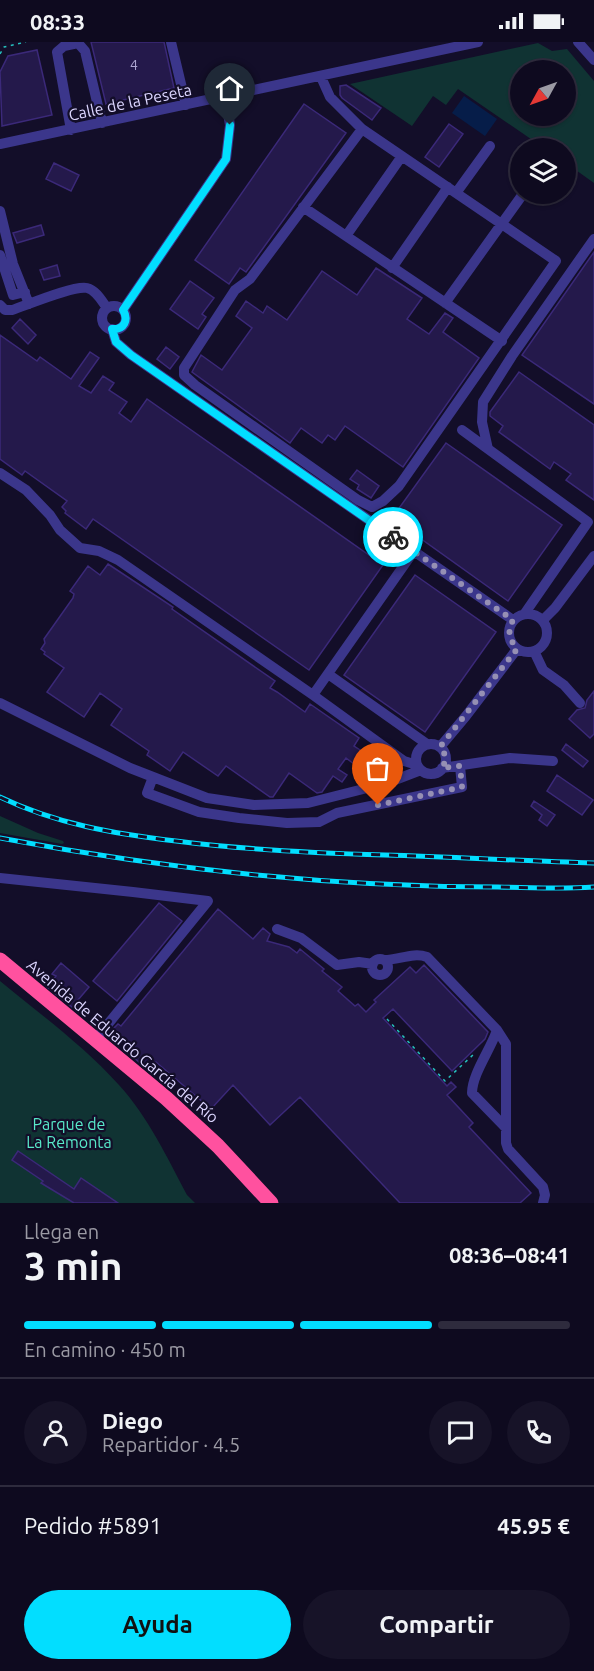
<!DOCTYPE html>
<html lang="es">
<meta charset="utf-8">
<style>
body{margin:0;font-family:Ubuntu,sans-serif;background:#171328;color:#f1f3f6;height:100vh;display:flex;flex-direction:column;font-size:22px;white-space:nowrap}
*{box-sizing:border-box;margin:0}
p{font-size:20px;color:#9b9aa4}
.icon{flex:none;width:33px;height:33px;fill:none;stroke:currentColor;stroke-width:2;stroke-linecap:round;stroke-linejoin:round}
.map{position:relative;height:1161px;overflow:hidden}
.details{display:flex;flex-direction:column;background:#0e0a1f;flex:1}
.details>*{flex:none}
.needle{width:39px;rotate:230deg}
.controls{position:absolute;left:510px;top:18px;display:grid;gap:12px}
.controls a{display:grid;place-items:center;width:66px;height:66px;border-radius:50%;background:#0e0a1f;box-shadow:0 2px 4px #0004,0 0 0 2px #2e2b3d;font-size:30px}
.pin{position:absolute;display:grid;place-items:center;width:51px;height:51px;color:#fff;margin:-62px -26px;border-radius:50% 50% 50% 0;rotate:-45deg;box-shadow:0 0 6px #0007}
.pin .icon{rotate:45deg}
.courier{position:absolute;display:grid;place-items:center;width:60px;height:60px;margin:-30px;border:4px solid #02deff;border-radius:50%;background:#fff;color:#222;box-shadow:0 2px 8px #0007}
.head em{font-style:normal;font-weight:600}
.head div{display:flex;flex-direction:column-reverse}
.head{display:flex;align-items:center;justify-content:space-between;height:102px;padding:0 24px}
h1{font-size:39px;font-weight:600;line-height:45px}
.bar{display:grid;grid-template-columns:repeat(4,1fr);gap:9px 6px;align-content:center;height:72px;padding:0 24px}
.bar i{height:8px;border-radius:4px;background:#2e2b3d}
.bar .active{background:#02deff}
.bar p{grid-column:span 4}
.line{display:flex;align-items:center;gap:15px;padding:0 24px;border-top:2px solid #2e2b3d}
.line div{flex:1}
.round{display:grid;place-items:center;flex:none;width:63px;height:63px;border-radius:32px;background:#171328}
.action{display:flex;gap:12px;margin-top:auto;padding:12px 24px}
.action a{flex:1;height:69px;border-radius:36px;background:#02deff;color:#111;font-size:24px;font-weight:600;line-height:69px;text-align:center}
.action a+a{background:#171328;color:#f1f3f6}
.status{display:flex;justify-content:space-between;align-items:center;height:42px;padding:0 30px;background:#0e0a1f;direction:ltr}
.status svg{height:16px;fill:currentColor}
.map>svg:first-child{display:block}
</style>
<div class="status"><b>08:33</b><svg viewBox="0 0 49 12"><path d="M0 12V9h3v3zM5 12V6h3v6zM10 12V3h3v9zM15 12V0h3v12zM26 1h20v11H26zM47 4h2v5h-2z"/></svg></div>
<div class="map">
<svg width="594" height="1161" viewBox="0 0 594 1161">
<rect width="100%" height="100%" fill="#130e29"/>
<!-- green -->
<path fill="#103333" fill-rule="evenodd" d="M538,1l14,8 15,-2 27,32v102l-28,-20v-15h-22l-86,-59 -12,16 -13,-9 -21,30 -62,-42zM566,28v46h-46v-46z
M0,774l38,17 25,8 1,2 -2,1 -62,-11z
M0,939c40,33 84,65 119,104 29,32 48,72 68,110l8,8h-195z"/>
<!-- water -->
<path fill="#061d49" d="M464,54l33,23 -12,17 -33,-23z"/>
<!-- building -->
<path fill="#24194b" stroke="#3b2979" stroke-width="1.5" d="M91,0h73l10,46 -68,16z
M37,8l15,65 -50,11 -2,-54 8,-16z
M346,43l35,23 -9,12 -30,-22 -2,-3v-9z
M304,62l42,29 -100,139 -6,-4 -11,16 -34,-24z
M449,82l14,10 -24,33 -14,-10z
M54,121l25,12 -8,16 -25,-12z
M41,183l3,10 -27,8 -4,-10z
M594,210v152l-72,-49z
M57,223l3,11 -16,4 -4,-10z
M376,226l46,30 -15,21 22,15 16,-21 8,5 -10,14 36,26 -76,109 -58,-41 -10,14 -7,-5 -6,8 -21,-15 -11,15 -98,-71 9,-17 21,15 30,-42 -16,-12 10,-15 17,12 4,-7 20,14 35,-49 35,24z
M190,239l24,17 -12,16 4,3 -8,12 -28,-20z
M20,277l16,16 -8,9 -16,-16z
M0,293l37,26 3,-4 31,22 19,-27 9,6 -20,28 12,7 12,-17 11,7 -5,7 18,12 -8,11 12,9 16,-23 236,166 -74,105 -216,-151 -7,10 -21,-16 1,-2 -4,-4 5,-6 -42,-30 -3,4 -22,-16z
M166,305l13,10 -9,12 -13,-10z
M519,330l75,53v75l-28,-20 5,-6 -17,-12 -4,7 -51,-37 4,-6 -13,-10v-4z
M446,401l116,82 -54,76 -116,-83z
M357,428l22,16 -8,12 -14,-9 2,-4 -9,-6z
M108,522l65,43 -1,2 103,72 -5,7 7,4 28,20 5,-8 49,34 -5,8 9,6 -9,12 -8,-6 -8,11 9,6 -5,7 -9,-6 -11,16 -5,1 -28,-20 -16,24h-3l-44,-31 -8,10 -35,-24 -13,19 -23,-16 2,-4 -38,-26 11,-16 -22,-16 -16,24 -37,-25 17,-24 -20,-14 1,-2 -4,-3 4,-6 -1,-4 29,-41 1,-4 -4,-3 18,-25 12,9z
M415,533l81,57 -71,100 -81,-57z
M594,649v43l-4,4 -21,-19 8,-9 8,-2 2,-8z
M566,702l22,17 -5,6 -21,-17z
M557,733l36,25 -11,15 -35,-24z
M534,759l21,14 -8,11 -8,-6 3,-5 -11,-9z
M159,861l23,18 -65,80 -24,-20z
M218,867l35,30 10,-11 7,6 -3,7 22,6 8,6 3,-4 24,20 -2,2 20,16 -4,4 17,15 3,-2 8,8 10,-10 -2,-2 36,-33 6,6 8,-8 64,67 -3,7 -33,32 -59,-62 -10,9 64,68 4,-4 5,5 -9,8 26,28 -4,4 62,66 -11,10h-120l-100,-106 -30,28 -37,-40 -22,24 -55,-47 -7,9 -18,-16 5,-7 -23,-19 5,-5 3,2z
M61,921l28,24 -17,20 -25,-20 9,-11 -4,-2z
M18,1109l56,38 7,-11 37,25h-44l-33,-20 2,-2 -31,-21z"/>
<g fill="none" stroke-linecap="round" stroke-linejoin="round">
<!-- path -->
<path stroke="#26c2be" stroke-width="1.5" stroke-dasharray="3 4.5" stroke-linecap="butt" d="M0,12l4,-7 22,-5
M387,977l58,62 29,-27"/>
<!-- minor -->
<path stroke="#3b368b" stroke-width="10" d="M171,0l15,63
M578,0l16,18
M321,35l9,20 32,32 194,132 -157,225 -16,15 -11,6 -14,-7 -163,-115 -11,-10v-7l51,-78 15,-11 112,-150
M71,88l-14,-78 7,-6 14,-3 7,8 17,72
M0,102l478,-102
M456,151l34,-47
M303,165l199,134
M0,169l13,53 16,40
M346,194l56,-80
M0,213l13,40 12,-3
M392,226l56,-81
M445,261l78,-109
M0,263l5,5h7c15,-5 62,-25 75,-22 9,2 15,13 20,20
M102 276a12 12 0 1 1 24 0a12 12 0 1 1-24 0Z
M123,268l103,-151 4,-34 -5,-28
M112,287l4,13 15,13 382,265
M462,388l126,92 -63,91
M488,407l-6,-27 1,-20 29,-46 82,-117
M0,431l26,17 24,25 10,15 20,18 19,3 19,9 195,135 91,66 13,4
M509 591a19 19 0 1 1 38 0a19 19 0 1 1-38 0Z
M543,578l12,-12 39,-52
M534,609l9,19 21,15 16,18
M328,632l99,70
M313,653l101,-144
M0,661l130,65 77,30 47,7 54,-2 79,-20 34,-13
M416 717a15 15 0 1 1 30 0a15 15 0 1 1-30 0Z
M440,705l26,-31 51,-67
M442,726l68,-10 43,3
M153,735l-6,16 52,19 40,6 48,5 32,-1 18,-9 125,-26 -2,-21
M0,836l133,14 75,9 -113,139
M277,887l24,9 36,27 22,-3 14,2
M372 925a8 8 0 1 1 16 0a8 8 0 1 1-16 0Z
M384,918c15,0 29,-8 43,-3l70,73 9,14v99l2,6 35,38 2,8 -2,8
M497,988c-6,19 -25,44 -25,63l34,35"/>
<!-- highway -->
<path stroke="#ff519f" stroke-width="15" d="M0,918l166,138 52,48 53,57"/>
<defs>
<path id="rail" d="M0,755c56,27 115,37 176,44 69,9 139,12 209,14 69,2 139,6 209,8
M0,796c164,31 331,49 498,49 32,1 64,2 96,0"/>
</defs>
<!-- rail casing -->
<use href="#rail" stroke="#02deff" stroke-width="5"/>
<!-- rail -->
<use href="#rail" stroke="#130e29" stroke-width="3" stroke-dasharray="9" stroke-linecap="butt"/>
</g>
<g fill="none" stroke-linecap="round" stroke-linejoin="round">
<!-- done -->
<path stroke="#9690b4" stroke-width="6" stroke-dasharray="0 10.8" d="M378,763l84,-18 -2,-21 -18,2c5,-8 4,-14 -2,-21l77,-98c-8,-11 -10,-17 -4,-29l-120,-83"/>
<!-- route -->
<path stroke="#02deff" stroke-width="8" d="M230,83l-4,34 -103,151c6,10 1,20 -11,19l4,13 15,13 262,182"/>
</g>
<g text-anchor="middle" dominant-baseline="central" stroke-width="4.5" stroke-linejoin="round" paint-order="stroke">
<!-- number labels -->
<g font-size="14" fill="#aea7d2">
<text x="134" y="23">4</text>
</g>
<!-- street labels -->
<g font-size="16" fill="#dcd6ff" stroke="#130e29">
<text transform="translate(130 60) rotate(-12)">Calle de la Peseta</text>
<text transform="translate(123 999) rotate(40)">Avenida de Eduardo García del Río</text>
</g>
<!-- park labels -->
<g font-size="16" fill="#58e9c9" stroke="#130e29">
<text x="69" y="1082">Parque de<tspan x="69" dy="18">La Remonta</tspan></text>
</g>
</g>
</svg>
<div class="controls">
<a><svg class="needle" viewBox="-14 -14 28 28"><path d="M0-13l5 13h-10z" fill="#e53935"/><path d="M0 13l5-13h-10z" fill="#9b9aa4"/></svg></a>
<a><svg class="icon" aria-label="layers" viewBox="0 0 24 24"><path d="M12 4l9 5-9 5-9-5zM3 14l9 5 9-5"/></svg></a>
</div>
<div class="pin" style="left:378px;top:763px;background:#ea580c"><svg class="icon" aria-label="bag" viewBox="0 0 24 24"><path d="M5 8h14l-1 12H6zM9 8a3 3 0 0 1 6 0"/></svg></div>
<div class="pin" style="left:230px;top:83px;background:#1f2937"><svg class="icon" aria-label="home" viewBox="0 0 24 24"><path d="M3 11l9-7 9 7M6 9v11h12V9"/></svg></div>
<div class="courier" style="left:393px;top:495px"><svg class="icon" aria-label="bike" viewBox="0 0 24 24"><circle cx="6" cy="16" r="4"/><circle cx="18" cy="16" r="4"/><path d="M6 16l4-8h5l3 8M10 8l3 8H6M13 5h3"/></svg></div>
</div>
<section class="details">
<div class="head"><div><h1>3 min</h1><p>Llega en</p></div><em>08:36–08:41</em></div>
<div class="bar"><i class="active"></i><i class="active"></i><i class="active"></i><i></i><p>En camino · 450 m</p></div>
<div class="line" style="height:108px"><a class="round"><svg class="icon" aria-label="person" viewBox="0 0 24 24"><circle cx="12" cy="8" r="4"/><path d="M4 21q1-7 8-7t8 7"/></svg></a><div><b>Diego</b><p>Repartidor · 4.5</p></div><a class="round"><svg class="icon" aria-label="chat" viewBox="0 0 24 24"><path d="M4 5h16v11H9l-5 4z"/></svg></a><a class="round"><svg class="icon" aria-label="phone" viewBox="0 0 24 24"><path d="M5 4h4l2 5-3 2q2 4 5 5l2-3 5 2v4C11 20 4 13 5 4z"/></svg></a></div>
<div class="line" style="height:78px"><div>Pedido #5891</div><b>45.95 €</b></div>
<div class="action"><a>Ayuda</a><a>Compartir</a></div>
</section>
